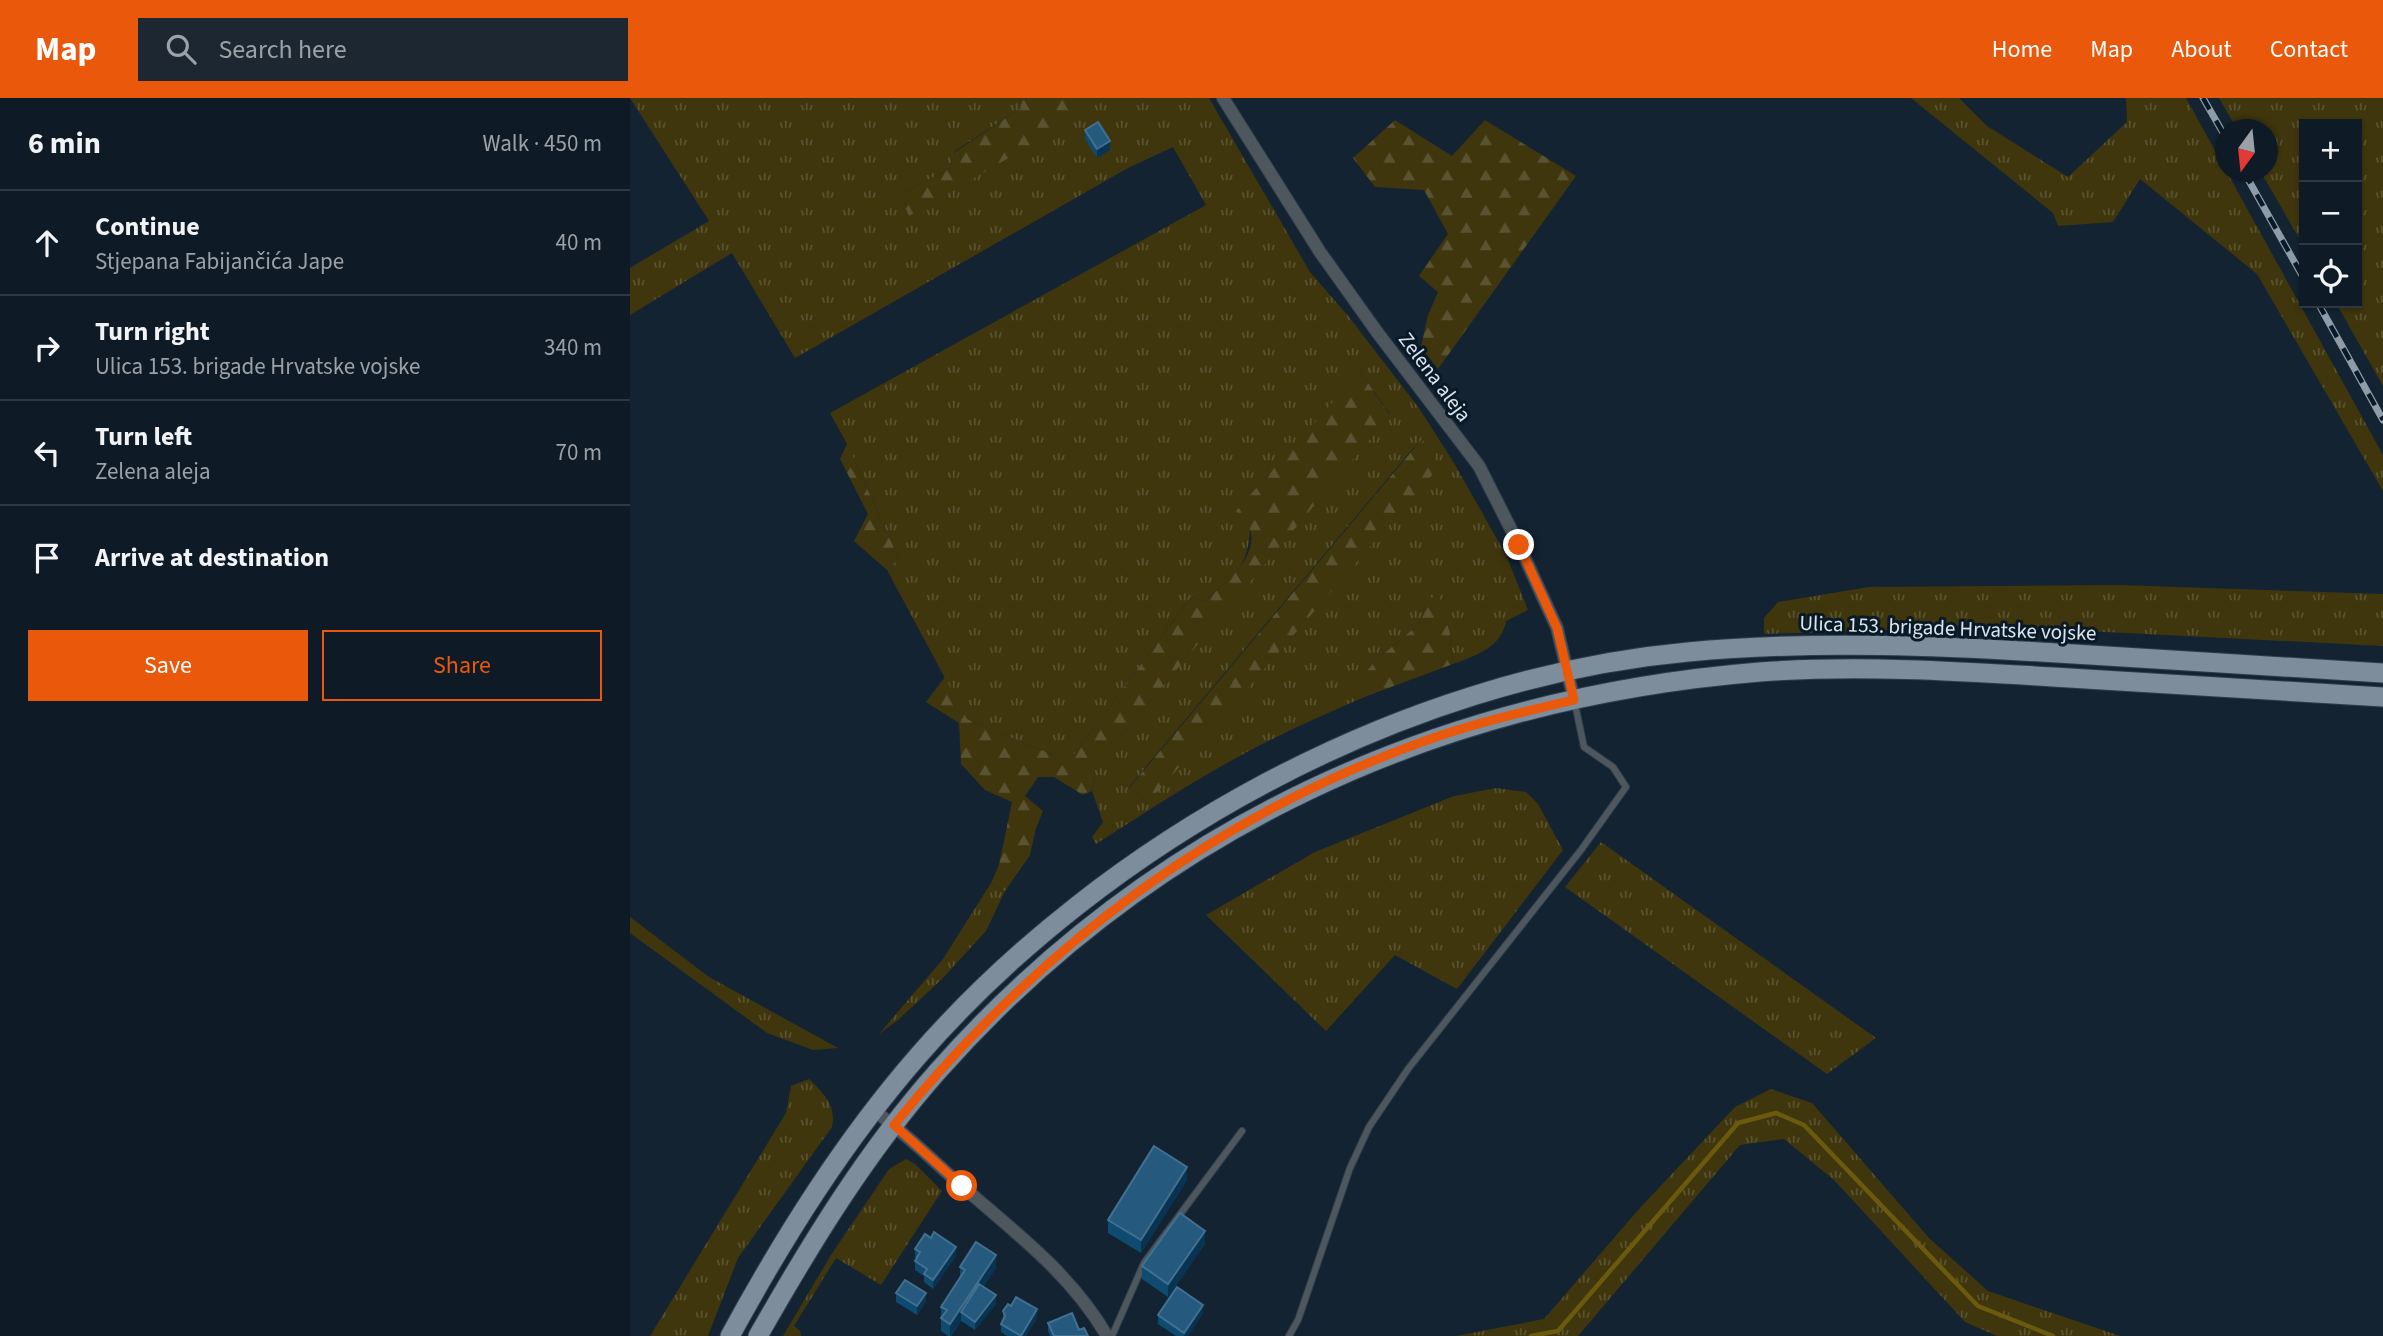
<!DOCTYPE html>
<html lang="en">
<head>
<meta charset="utf-8">
<style>
	body { margin:0; font-family:"Source Sans 3",sans-serif; background:#1c2732; color:#f1f3f6 }
	.controls { position:absolute; right:21px; top:21px; display:grid; overflow:hidden; border-radius:0px; box-shadow:0 2px 5px #0004 }
	.controls button { width:63px; height:63px; display:grid; place-items:center; padding:0; border:0; border-bottom:2px solid #2e3842; background:#0e1a25; color:#f1f3f6; font:35px sans-serif }
	.compass { position:absolute; left:1585px; top:21px; width:63px; height:63px; border-radius:50%; background:#0e1a25; box-shadow:0 2px 5px #0004; rotate:195deg }
	.stop { position:absolute; width:21px; height:21px; margin:-16px; border:5px solid #ea580c; border-radius:50%; background:#fff }
	.stop.end { background:#ea580c; border-color:#fff; box-shadow:0 2px 7px #0008 }
	.list { margin:0; padding:0; list-style:none }
	h2 { display:flex; justify-content:space-between; align-items:center; height:91px; margin:0; padding:0 28px; font-size:30px }
	h2 small { font-size:23px; font-weight:400; color:#9ba1a7 }
	.list li { display:grid; grid-template-columns:46px 1fr auto; gap:21px; align-items:center; box-sizing:border-box; height:105px; padding:0 28px; border-top:2px solid #2e3842 }
	.list b { display:block; font-size:26px; white-space:nowrap }
	.list p { margin:0; font-size:23px; white-space:nowrap; color:#9ba1a7 }
	.list em { font-size:23px; font-style:normal; color:#9ba1a7 }
	.actions { display:flex; gap:14px; padding:21px 28px }
	.actions a { flex:1; padding:16px 0; border:2px solid #ea580c; border-radius:0px; text-align:center; font-size:24px; color:#ea580c }
	.actions .main { background:#ea580c; color:#fff }
	.icon { flex:none; width:38px; height:38px; fill:none; stroke:currentColor; stroke-width:2; stroke-linecap:round; stroke-linejoin:round }
	.map { position:relative; flex:none; width:1753px; height:1238px; overflow:hidden }
	header { display:flex; align-items:center; gap:42px; box-sizing:border-box; height:98px; padding:0 35px; background:#ea580c; color:#fff }
	header strong { font-size:33px }
	nav { display:flex; gap:38px; margin-inline-start:auto; font-size:24px }
	.search { width:490px; height:63px; background:#1c2732; display:flex; align-items:center; gap:18px; box-sizing:border-box; padding:0 24px; border-radius:0px; color:#9ba1a7; font-size:26px }
	main { display:flex }
	aside { flex:1; background:#0e1a25 }
	.map>svg:first-child { display:block }
	.grass { fill:url(#grass-tufts); fill-rule:evenodd }
	.forest { fill:url(#forest-firs) }
	.lines { fill:none; stroke-linecap:round; stroke-linejoin:round }
	.stream { stroke:#6b5a0d; stroke-width:4.5 }
	.lane-casing { stroke:#2f3e4c; stroke-width:8 }
	.street-casing { stroke:#2f3e4c; stroke-width:14 }
	.primary-casing { stroke:#2f3e4c; stroke-width:21 }
	.lane { stroke:#4f575e; stroke-width:6 }
	.street { stroke:#4f575e; stroke-width:12 }
	.primary { stroke:#7d8d9c; stroke-width:19 }
	.rail-casing { stroke:#8f9ba7; stroke-width:7 }
	.rail { stroke:#091926; stroke-width:4.5; stroke-dasharray:13; stroke-linecap:butt }
	.wall { fill:#0f4a71 }
	.shaded-wall { fill:#083351 }
	.building { fill:#255a7e; stroke:#427090; stroke-width:2 }
	.route { stroke:#ea580c; stroke-width:9 }
	.labels { text-anchor:middle; stroke-width:6; stroke-linejoin:round; paint-order:stroke }
	.street-label { font-size:21px; fill:#dbe5ef; stroke:#091926 }
</style>
</head>
<body>
<header>
<strong>Map</strong>
<div class="search"><svg class="icon" aria-label="search" viewBox="0 0 24 24"><circle cx="10" cy="10" r="6"/><path d="M15 15l6 6"/></svg>Search here</div>
<nav><a>Home</a><a>Map</a><a>About</a><a>Contact</a></nav>
</header>
<main>
<aside>
<h2>6 min<small>Walk · 450 m</small></h2>
<ul class="list">
<li><svg class="icon" aria-label="ahead" viewBox="0 0 24 24"><path d="M12 20V5M6 11l6-6 6 6"/></svg><div><b>Continue</b><p>Stjepana Fabijančića Jape</p></div><em>40 m</em></li>
<li><svg class="icon" aria-label="right" viewBox="0 0 24 24"><path d="M7 20v-9h11M14 6l5 5-5 5"/></svg><div><b>Turn right</b><p>Ulica 153. brigade Hrvatske vojske</p></div><em>340 m</em></li>
<li><svg class="icon" aria-label="left" viewBox="0 0 24 24"><path d="M17 20v-9H6M10 6l-5 5 5 5"/></svg><div><b>Turn left</b><p>Zelena aleja</p></div><em>70 m</em></li>
<li><svg class="icon" aria-label="arrive" viewBox="0 0 24 24"><path d="M6 21V4h12l-3 4 3 4H6"/></svg><div><b>Arrive at destination</b></div></li>
</ul>
<div class="actions"><a class="main">Save</a><a>Share</a></div>
</aside>
<div class="map">
<svg width="1753" height="1238" viewBox="0 0 1753 1238">
	<defs>
		<pattern id="grass-tufts" width="24" height="20" patternUnits="userSpaceOnUse" patternTransform="scale(1.75)"><rect width="24" height="20" fill="#3f360d"/><path d="M3 7l-1-3M5 7V3M7 7l1-3M15 17l-1-3M17 17v-4M19 17l1-3" fill="none" stroke="#5a5331"/></pattern>
		<pattern id="forest-firs" width="22" height="20" patternUnits="userSpaceOnUse" patternTransform="scale(1.75)"><rect width="22" height="20" fill="#3f360d"/><path d="M5 1l3.5 6h-7zM16 11l3.5 6h-7z" fill="#5a5331"/></pattern>
	</defs>
	<rect width="100%" height="100%" fill="#132331"/>
	<path class="grass" d="M0,0H388L391,10L325,53L320,70L270,97L458,12L452,0H579L680,174L719,219L789,310L824,365L876,457L898,512L876,523C872,549 845,558 823,566L820,536L796,507L788,527L745,563L731,582L737,598C697,615 657,633 619,653C566,681 516,714 466,746L462,739L473,724L462,693L465,669L760,316L730,273L620,431C618,472 602,478 575,503L561,499L443,658H426L337,621L257,472L269,461L217,346L200,315L576,107L543,49L498,70L165,260L102,155L0,217V170L79,123ZM791,341L518,705L499,690V689Z
		M1281,0H1329L1357,28L1438,79L1497,24L1496,0H1556L1753,357V393L1627,176L1510,81L1483,124L1428,128L1423,115Z
		M1589,0H1753V288L1706,205H1727V26H1674V149L1631,74H1638V32L1607,31Z
		M1489,487L1753,496V548L1338,527L1239,533L1134,536V520L1148,504L1239,489Z
		M866,690L896,694L908,706L933,752L827,891L765,857L696,933L576,817L685,754L824,698Z
		M971,744L1246,940L1197,976L935,789Z
		M361,785L375,793L356,833L312,881L268,922L249,936L313,861Z
		M0,819L79,879L208,950L183,952L137,935L0,835Z
		M179,981C193,994 207,1009 202,1029L108,1160L78,1238H20L156,1015L161,988Z
		M1141,991L1182,1005L1299,1140L1358,1193L1490,1238H1367L1335,1224L1205,1083L1154,1041L1110,1047L948,1238H826L914,1221L1009,1111L1105,1009Z
		M276,1061L285,1066L312,1093L251,1187L206,1160L164,1228L170,1233L171,1238H153L201,1157L259,1071Z"/>
	<path class="forest" d="M388,0H452L459,13L279,118L270,97L320,70L325,54L391,10Z
		M765,22L822,58L855,22L946,78L808,271L791,249L798,217L808,194L789,178L818,136L794,92L745,89L723,60Z
		M730,273L760,317L465,669L462,693L453,697L424,679H408L395,698L413,713L406,730L400,757L375,793L361,785L369,767L382,704L355,692L331,666L329,625L296,604L315,579L337,621L426,658H443L561,499L575,503C593,487 629,460 620,431C618,425 610,418 606,413Z
		M792,341L810,368L518,705L499,690Z
		M217,346L269,461L257,472L224,443L238,416L210,361Z
		M808,493L820,536L823,566L737,598L730,582L745,563L788,527L796,507Z"/>
	<g class="lines">
		<path class="stream" d="M901,1238L928,1233L1108,1025L1146,1015L1174,1027L1348,1208L1423,1238"/>
		<defs>
			<path id="lane" d="M482,1238L514,1165L612,1033
				M659,1238L668,1222L720,1070L739,1029L778,971L951,752L996,689L983,669L954,649L945,606"/>
			<path id="street" d="M593,0L690,154L747,234L849,368L889,447L927,530L944,602
				M243,1012C276,1035 303,1063 333,1089C386,1135 441,1176 477,1238"/>
			<path id="primary" d="M100,1238C154,1139 214,1043 288,958C476,742 772,580 1058,554C1187,542 1316,548 1444,556C1547,562 1650,569 1753,575
				M128,1238C181,1145 237,1053 308,973C523,730 808,600 1130,574C1227,567 1325,573 1423,579C1533,586 1643,592 1753,599"/>
		</defs>
		<use href="#lane" class="lane-casing"/>
		<use href="#street" class="street-casing"/>
		<use href="#primary" class="primary-casing"/>
		<use href="#lane" class="lane"/>
		<use href="#street" class="street"/>
		<use href="#primary" class="primary"/>
		<defs>
			<path id="rail" d="M1573,0L1596,40
				M1614,74L1674,181
				M1688,205L1753,322"/>
		</defs>
		<use href="#rail" class="rail-casing"/>
		<use href="#rail" class="rail"/>
	</g>
	<path class="wall" d="M455,32L480,52L467,60L455,41Z
		M557,1082L511,1155L478,1135V1122Z
		M575,1146L538,1199L512,1181V1168Z
		M285,1151L326,1158L303,1191L294,1184V1178L285,1172V1163L286,1160L285,1159Z
		M330,1169L366,1170L353,1189L366,1206L345,1232L331,1223L321,1238H318L311,1233V1209L330,1181Z
		M266,1195L296,1204L287,1217L266,1204Z
		M373,1213L407,1220L396,1238H377L371,1234V1226L373,1221Z
		M573,1215L558,1238H546L528,1226V1217Z
		M418,1225L449,1232L458,1238H420L418,1233Z"/>
	<path class="shaded-wall" d="M480,43V52L467,60V51Z
		M557,1069V1082L511,1155V1142Z
		M575,1133V1146L538,1199V1186Z
		M326,1149V1158L303,1191V1182Z
		M366,1157V1170L335,1217L331,1214V1223L320,1238V1226Z
		M296,1195V1204L287,1217V1208Z
		M366,1197V1206L345,1232V1224Z
		M573,1207V1215L558,1238H554V1235Z
		M407,1211V1220L396,1238H391Z"/>
	<path class="building" d="M468,24L480,43L467,51L455,32Z
		M524,1048L557,1069L511,1142L478,1122Z
		M550,1115L575,1133L538,1186L512,1168Z
		M304,1134L326,1149L303,1182L294,1176L297,1171L285,1163L290,1154L285,1151L295,1136L301,1140Z
		M346,1144L366,1157L320,1226L311,1220L317,1212L311,1209L335,1172L330,1169Z
		M275,1182L296,1195L287,1208L266,1195Z
		M349,1186L366,1197L345,1224L331,1214Z
		M547,1189L573,1207L554,1235L528,1217Z
		M386,1199L407,1211L391,1238L371,1226L375,1218L373,1213L378,1206L381,1208Z
		M442,1215L449,1232L454,1230L458,1238H424L418,1225Z"/>
	<g class="lines">
		<path class="route" d="M332,1088L264,1027C406,852 578,721 792,644C841,626 893,614 944,602L927,530L889,447"/>
	</g>
	<g class="labels">
		<g class="street-label">
			<text transform="translate(805 279) rotate(53)" y="7">Zelena aleja</text>
			<text transform="translate(1318 530) rotate(2)" y="7">Ulica 153. brigade Hrvatske vojske</text>
		</g>
	</g>
</svg>
<div class="controls">
<button>+</button>
<button>−</button>
<button><svg class="icon" aria-label="locate" viewBox="0 0 24 24"><circle cx="12" cy="12" r="6"/><path d="M12 2v4M12 18v4M2 12h4M18 12h4"/></svg></button>
</div>
<svg class="compass" viewBox="-18 -18 36 36"><path d="M0-13l5 13h-10z" fill="#e53935"/><path d="M0 13l5-13h-10z" fill="#9ba1a7"/></svg>
<div class="stop" style="left:332px;top:1088px"></div>
<div class="stop end" style="left:889px;top:447px"></div>
</div>
</main>
</body>
</html>
